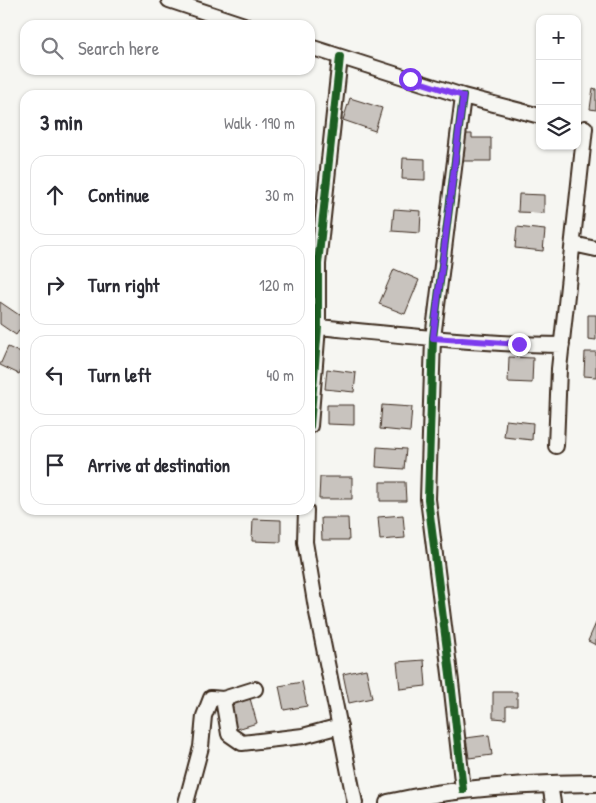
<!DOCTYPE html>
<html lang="en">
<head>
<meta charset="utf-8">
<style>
	body { margin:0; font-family:"Patrick Hand",sans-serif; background:#f2f2f3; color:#2b2b33 }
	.controls { position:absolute; right:15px; top:15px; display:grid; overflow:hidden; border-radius:10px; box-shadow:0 1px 4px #0004 }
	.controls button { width:45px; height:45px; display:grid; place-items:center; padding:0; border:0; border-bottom:1px solid #e1e1e2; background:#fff; color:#2b2b33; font:25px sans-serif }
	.stop { position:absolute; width:15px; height:15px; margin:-11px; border:4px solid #7c3aed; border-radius:50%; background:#fff }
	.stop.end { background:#7c3aed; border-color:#fff; box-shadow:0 1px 5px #0008 }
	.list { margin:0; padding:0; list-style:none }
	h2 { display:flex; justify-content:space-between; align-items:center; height:65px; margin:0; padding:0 20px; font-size:21px }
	h2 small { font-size:16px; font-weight:400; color:#7c7c81 }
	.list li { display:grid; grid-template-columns:32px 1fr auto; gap:15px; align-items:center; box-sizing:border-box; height:80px; margin:0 10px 10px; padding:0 10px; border:1px solid #e1e1e2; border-radius:15px }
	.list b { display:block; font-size:19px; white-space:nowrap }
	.list em { font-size:16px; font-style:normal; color:#7c7c81 }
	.icon { flex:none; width:28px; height:28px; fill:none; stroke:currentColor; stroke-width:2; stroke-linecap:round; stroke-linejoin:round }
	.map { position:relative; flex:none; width:596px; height:803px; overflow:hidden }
	.search { position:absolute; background:#fff; box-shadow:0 1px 4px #0004; left:20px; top:20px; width:295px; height:55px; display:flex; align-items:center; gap:12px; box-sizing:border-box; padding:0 18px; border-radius:15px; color:#7c7c81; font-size:19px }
	.panel { position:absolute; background:#fff; box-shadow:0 1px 4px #0004; left:20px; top:90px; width:295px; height:425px; border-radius:15px }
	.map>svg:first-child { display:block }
	.building { fill:#c8c3be; stroke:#3b2a1e }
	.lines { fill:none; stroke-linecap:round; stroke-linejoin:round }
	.minor-casing { stroke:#3b2a1e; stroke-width:18 }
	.tertiary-casing { stroke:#3b2a1e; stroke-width:20 }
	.minor { stroke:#f6f6f2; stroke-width:14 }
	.tertiary { stroke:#f6f6f2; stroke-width:16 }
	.cycleway-casing { stroke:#f6f6f2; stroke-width:11 }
	.cycleway { stroke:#1b5e20; stroke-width:8 }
	.route { stroke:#7c3aed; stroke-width:6 }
</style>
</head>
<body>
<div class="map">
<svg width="596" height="803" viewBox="0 0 596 803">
	<rect width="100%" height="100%" fill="#f6f6f2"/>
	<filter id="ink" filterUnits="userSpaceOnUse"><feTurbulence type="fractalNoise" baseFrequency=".02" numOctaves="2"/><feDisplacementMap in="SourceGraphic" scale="10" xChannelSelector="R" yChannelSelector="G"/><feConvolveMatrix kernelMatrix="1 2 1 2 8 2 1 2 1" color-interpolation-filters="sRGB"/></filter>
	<g filter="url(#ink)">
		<path class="building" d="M593,88L596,89V110L590,109Z
			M350,98L382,108L375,131L343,120Z
			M459,134H472V138H491V161H459Z
			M403,158L425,159V180L402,179Z
			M519,194L544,195V213L518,212Z
			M394,209L421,211L420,233L392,231Z
			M517,227L545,230L543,251L515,248Z
			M394,269L419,280L405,314L379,304Z
			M0,302L25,319V322L16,335L0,324Z
			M588,315H596V340L588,339Z
			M8,347L25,355V363L19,374L0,365Z
			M585,352H596V377L584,376Z
			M509,357L533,358L532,383L508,382Z
			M327,369L356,373L354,392L325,389Z
			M327,405H354V425L327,424Z
			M382,405L412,407L410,432L380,429Z
			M506,420L533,423L532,440L504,437Z
			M377,447L406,449L404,469L376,467Z
			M320,477H352V499H319Z
			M380,482H405L406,501H380Z
			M403,515L405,538L380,540L378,517Z
			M321,518H348L349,540H322Z
			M253,519L281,520V542L252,541Z
			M596,623V645L588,641Z
			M424,660L426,686L400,689L397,662Z
			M366,669L372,698L349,703L343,674Z
			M302,682L307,706L284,710L279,686Z
			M493,692H517V706H506V719L493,718Z
			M249,695L257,723L234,730L226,701Z
			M489,735L492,755L469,758L466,738Z"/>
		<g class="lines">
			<defs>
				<path id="minor" d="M169,0L244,25
					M310,47L463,96L540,116
					M573,244L596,249
					M318,327C399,335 480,344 562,345
					M310,426L318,327V264L340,57
					M556,446L559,369L585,128
					M306,510L305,542L316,608L355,803
					M223,699L229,734L242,743L303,736L340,726
					M550,784L553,803
					M463,790L451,682L428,499L433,338L463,96
					M186,803L201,747L204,716L211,698L223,699L255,689"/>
				<path id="tertiary" d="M388,803C456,787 527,784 596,783"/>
			</defs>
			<use href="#minor" class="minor-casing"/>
			<use href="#tertiary" class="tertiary-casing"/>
			<use href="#minor" class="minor"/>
			<use href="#tertiary" class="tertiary"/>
			<defs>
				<path id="cycleway" d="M310,426L318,327V264L340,57
					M463,790L451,682L428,499L433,338L463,96"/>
			</defs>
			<use href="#cycleway" class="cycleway-casing"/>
			<use href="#cycleway" class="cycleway"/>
		</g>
	</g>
	<g class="lines" filter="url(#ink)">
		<path class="route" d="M410,79L463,96L433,338L519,344"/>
	</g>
</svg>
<div class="controls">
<button>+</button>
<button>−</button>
<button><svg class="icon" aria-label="layers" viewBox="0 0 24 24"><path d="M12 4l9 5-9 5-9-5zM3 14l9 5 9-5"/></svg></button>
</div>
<div class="stop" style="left:410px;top:79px"></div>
<div class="stop end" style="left:519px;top:344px"></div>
<div class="search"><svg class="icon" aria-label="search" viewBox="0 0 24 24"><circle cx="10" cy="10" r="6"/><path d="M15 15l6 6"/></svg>Search here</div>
<section class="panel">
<h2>3 min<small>Walk · 190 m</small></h2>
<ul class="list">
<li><svg class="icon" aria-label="ahead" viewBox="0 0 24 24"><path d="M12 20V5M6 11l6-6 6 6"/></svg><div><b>Continue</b></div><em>30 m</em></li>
<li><svg class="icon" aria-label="right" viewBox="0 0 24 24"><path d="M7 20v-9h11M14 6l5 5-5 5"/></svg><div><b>Turn right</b></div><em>120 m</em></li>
<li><svg class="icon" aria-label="left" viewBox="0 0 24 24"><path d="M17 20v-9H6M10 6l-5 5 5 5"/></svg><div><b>Turn left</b></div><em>40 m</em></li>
<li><svg class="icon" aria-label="arrive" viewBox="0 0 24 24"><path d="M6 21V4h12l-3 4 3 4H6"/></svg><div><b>Arrive at destination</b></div></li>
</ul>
</section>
</div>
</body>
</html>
